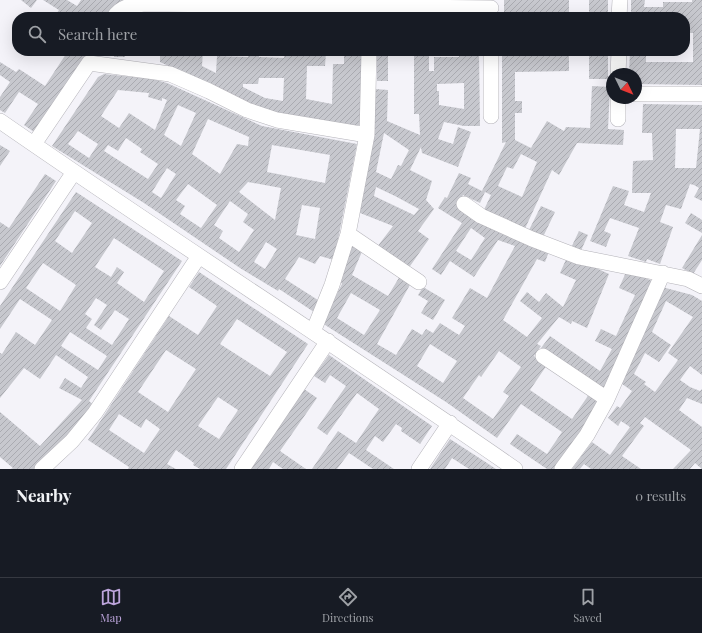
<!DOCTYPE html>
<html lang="en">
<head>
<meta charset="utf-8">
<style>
	body { margin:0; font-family:"Playfair Display",serif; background:#242831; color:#f1f3f6 }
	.compass { position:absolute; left:606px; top:68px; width:36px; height:36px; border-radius:50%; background:#171b24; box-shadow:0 4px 16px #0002; rotate:133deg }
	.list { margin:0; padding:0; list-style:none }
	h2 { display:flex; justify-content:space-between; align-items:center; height:52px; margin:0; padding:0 16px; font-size:17px }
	h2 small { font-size:13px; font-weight:400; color:#9ea1a6 }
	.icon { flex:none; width:22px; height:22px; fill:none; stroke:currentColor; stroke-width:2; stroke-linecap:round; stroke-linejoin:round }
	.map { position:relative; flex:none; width:702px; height:469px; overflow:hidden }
	.search { position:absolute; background:#171b24; box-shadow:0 4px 16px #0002; left:12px; right:12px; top:12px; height:44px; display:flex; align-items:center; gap:10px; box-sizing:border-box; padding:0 14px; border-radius:16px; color:#9ea1a6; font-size:15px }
	.sheet { height:108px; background:#171b24 }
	nav { display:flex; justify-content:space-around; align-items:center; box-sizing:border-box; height:56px; border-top:1px solid #363941; background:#171b24; font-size:11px; color:#9ea1a6 }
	nav a { display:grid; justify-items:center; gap:2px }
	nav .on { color:#bda5dc }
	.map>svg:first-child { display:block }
	.building { fill:url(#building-hatch); fill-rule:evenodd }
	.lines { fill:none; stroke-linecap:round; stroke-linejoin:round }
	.street-casing { stroke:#b4b3b9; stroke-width:16 }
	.street { stroke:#fff; stroke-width:15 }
</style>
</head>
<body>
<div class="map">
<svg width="702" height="469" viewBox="0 0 702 469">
	<defs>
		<pattern id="building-hatch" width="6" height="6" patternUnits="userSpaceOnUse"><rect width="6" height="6" fill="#c7c8ce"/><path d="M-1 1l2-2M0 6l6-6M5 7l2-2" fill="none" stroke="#aaabb1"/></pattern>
	</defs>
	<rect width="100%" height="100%" fill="#f4f3f9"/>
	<path class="building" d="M21,0H37L31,8Z
		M43,0H67L77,6L81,0H147L113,17H101L103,14L86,12L84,17H54L59,10Z
		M504,0H569V17H504Z
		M589,0H608V17H589Z
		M631,0H645L644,7H663V2H692V0H702V85L636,84V74H629L630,51H646V62H693V33H685V17H631Z
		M126,13H140V17H116Z
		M149,13L263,16V17H149Z
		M68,51H91L37,134L24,125L38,104L19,92L5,113L0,110V97L10,82L0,75V62L16,72L19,69L45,86Z
		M114,51H125V57H114Z
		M168,51H203L202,66L216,73L217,56L248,57V51H259V57L284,58L285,51L326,52L325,66H307L306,99L332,104L333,64H344V51H363L362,125H343L263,110L160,62V52H168ZM259,78H284L283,101L265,98L243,87V84H258Z
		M377,51H388V81H377Z
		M414,51H429V71H434V57H459V51H479L480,126H464L444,122L438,139L453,144L458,127L471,132L458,167L422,153L421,147L410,170L432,181L426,200L434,209L418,231L429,239L408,269L377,247L393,226L355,211L375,89L388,90L387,121L420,135L419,114H414ZM464,83V109L439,105V91H437V84ZM384,133L409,150L401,166L398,165L391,179L376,172ZM376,187L395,196L419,209L414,215L374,196Z
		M502,51H521V52L569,51V71L515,72V101H522V113H515V140L531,148L547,121L564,131L566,127L590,128L592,86L610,87L608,129L624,130L623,145L577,143L559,175L552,170L523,233L482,214L491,195L485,192L480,203L463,195L458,205L550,249L545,262L537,259L503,320L527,337L542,318L520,301L527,292L539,302L546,293L563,307L576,280L560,273L568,255L609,274L587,328L572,321L571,324L559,317L537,344L541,346L534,356L547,365L530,390L572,419L590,393L602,401L556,469H547L510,444L517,434L547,454L562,432L521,404L497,438L446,402L322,323L342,284L339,278L354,243L364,247L352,275L388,296L400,276L411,283L377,344L396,355L412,329L422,335L426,329L433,333L440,323L459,335L465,326L452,318L470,288L487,298L515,246L498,240L474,277L450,261L441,275L432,269L462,223L438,208L445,197L447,198L459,173L471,178L468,184L482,191L506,142L502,143ZM521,154L537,162L522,197L498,186L507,167L513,169ZM471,228L485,238L471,260L456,251ZM351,293L380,310L364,335L337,318ZM430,344L457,361L443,383L417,366ZM499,351L521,367L503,392L509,396L493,419L463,398L479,375L481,377Z
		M589,51H608V79H589Z
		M104,74L153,79L167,83L262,126L357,144L334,260L320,256L315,264L299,257L285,279L321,302L314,312L279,289L278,291L240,268L144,203L52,146L98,77ZM118,90L149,93L148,97L162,101V98L167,100L155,130L129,113L119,128L101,116ZM178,105L196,113L181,146L164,135ZM208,119L249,137L248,146L237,144L220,174L192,154ZM78,131L98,144L89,158L68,144ZM126,138L142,149L140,152L158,164L148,179L104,151L108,145L118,151ZM272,145L330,155L325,183L267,172ZM167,168L176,174L161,198L152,192ZM248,182L281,188L275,220L239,192ZM188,184L217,205L201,228L180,214L185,206L176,200ZM230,201L248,214L243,222L254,230L239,252L219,238L223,231L214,225ZM302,205L320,208L315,239L296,235ZM266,242L277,249L265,269L254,262Z
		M643,104L702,105V201L694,197L699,188L694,185L690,184L681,209L666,205L660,222L673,227L660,264L647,259L646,262L628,256L639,228L610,218L604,231L611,234L606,247L590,241L613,186L629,191L624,205L644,212L651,193H632L633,161L653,160L652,133H642ZM676,129H700L696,168H675Z
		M0,145L10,151L0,166Z
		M45,174L56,181L0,266V222L9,228Z
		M76,192L182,261L89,401L96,407L36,469H11L13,468L0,457V412L40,446L82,400L59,388L65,378L81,388L88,377L56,355L40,379L24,368L0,398V353L2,354L16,332L35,345L52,320L20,299L0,329V306ZM75,211L92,223L72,253L55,241ZM114,238L164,271L144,302L117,283L124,272L117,267L111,277L95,267ZM43,263L76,285L60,311L26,288ZM96,298L107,305L94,325L101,330L115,310L129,319L112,345L86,328L92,319L85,314ZM70,332L107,356L98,370L61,346Z
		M541,206L555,212L543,237L529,230Z
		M691,213L702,220V233L685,223Z
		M579,231L588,235L579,255L570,250Z
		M702,235V260L693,274L682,268Z
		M627,270L657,283L605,393L541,348L550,336L600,371L612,349L595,341L601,329L616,336L635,295L619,288Z
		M199,272L308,344L226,469H200L193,465L194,463L176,450L167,464L176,469H128L129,467L88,440L169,316L198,335L217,306L189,287ZM237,319L287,352L270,376L220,344ZM166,350L196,369L168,412L138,392ZM218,397L238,410L219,439L198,426ZM119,414L141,428L146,419L160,429L144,453L109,430Z
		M423,287L445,300L433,320L421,313L428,301L418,295Z
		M662,287L692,295L702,301V375L690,366L680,380L690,387L700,391L702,389V404L687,398L679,410L702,427V469L695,463L690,469H673L691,450L645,417L640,423L644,426L622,456L641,469H591L584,464L580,469H572L592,442L610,455L630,427L621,421L618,426L608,418L617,406L620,408L632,391L618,381ZM666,301L693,317L668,353L678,360L655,392L644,384L646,382L634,374L645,353L659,362L671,345L652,332Z
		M329,355L432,426L420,444L401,431L402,428L396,424L383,442L375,436L366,450L394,469H373L349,453L337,469H312L338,431L356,443L379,409L357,393L327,435L317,428L346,386L330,375L325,383L314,376Z
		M304,389L317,398L280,451L306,469H283L273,462L269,469H250Z
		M450,439L487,463L496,469H469L452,458L445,469H430Z"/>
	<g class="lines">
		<defs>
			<path id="street" d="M114,17C122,5 134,5 146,4L491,8
				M619,17L620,0
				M618,74L619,51
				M636,94H702
				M618,98V119
				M491,116V51
				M0,121C170,239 345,351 515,469
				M34,144L89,63L170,74L209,91L247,110L277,120L367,135
				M464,204L481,216L532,239L579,257L688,279L702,286
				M348,234L419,282
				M0,282L74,172
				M313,332L332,285L348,234L367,135L369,51
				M543,356L607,399
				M42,469L72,441L95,413L199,256
				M242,469L328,341
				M419,469L450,423
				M562,469L587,435L607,399L663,273"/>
		</defs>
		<use href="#street" class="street-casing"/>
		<use href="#street" class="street"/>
	</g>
</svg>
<svg class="compass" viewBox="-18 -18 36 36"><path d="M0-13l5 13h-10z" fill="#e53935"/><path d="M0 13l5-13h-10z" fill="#9ea1a6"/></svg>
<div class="search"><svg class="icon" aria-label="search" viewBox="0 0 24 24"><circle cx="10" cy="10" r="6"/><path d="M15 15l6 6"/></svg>Search here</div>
</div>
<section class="sheet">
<h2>Nearby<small>0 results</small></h2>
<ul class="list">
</ul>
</section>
<nav>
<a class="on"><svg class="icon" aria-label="map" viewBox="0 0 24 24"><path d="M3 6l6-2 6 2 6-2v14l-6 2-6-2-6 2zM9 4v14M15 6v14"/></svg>Map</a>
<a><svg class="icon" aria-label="directions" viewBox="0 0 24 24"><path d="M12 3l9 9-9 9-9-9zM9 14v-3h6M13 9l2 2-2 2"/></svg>Directions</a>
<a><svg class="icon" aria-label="saved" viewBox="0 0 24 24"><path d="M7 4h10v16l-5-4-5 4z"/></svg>Saved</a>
</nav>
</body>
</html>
